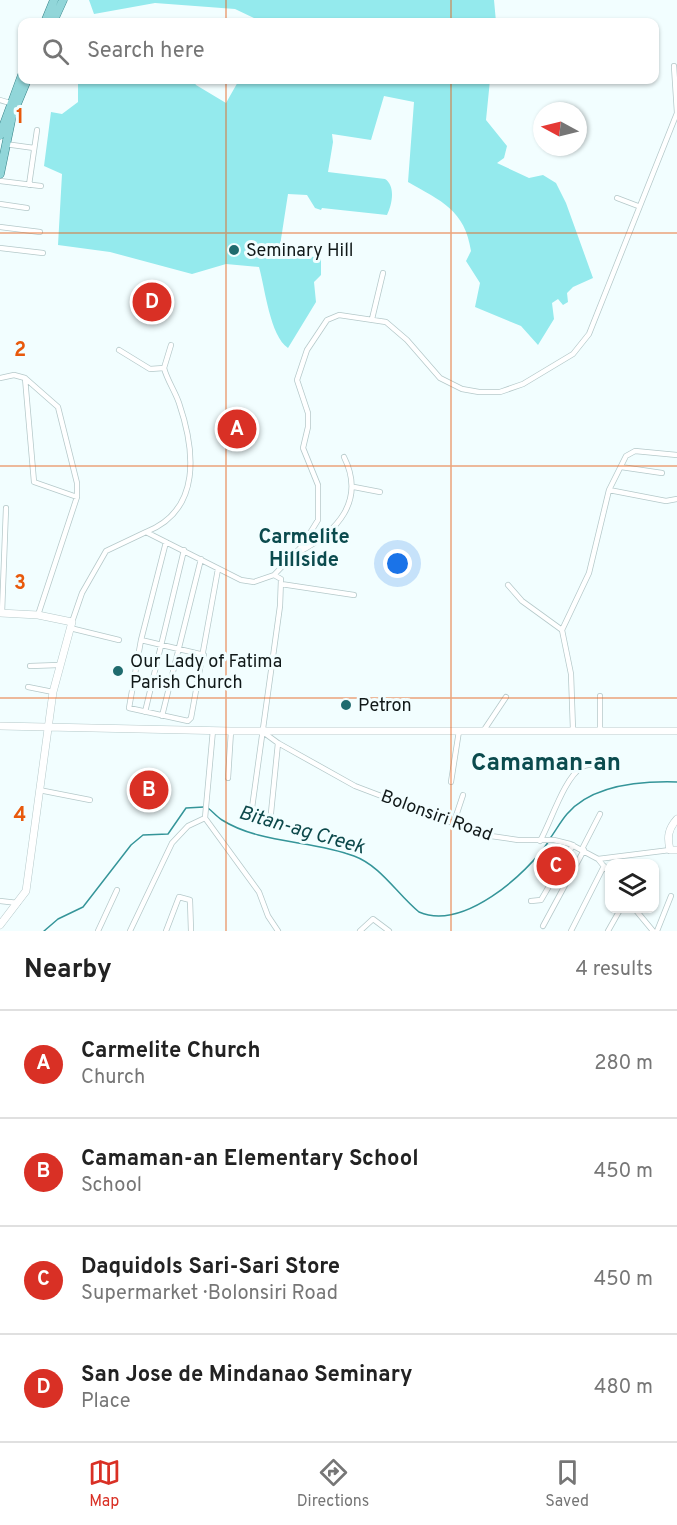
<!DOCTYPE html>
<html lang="en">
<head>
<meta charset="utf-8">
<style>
	body { margin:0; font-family:Overpass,sans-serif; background:#f6f6f6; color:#222 }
	.controls { position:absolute; right:18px; bottom:18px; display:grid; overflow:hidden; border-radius:12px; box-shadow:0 2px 4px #0004 }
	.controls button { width:54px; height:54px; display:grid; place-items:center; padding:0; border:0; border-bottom:2px solid #e0e0e0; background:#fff; color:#222; font:30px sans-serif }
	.compass { position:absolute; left:533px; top:102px; width:54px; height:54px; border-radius:50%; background:#fff; box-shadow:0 2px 4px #0004; rotate:277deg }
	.you { position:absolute; left:398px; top:564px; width:21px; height:21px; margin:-15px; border:4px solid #fff; border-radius:50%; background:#1a73e8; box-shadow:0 0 0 9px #1a73e833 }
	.badge { display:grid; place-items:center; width:39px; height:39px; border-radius:50%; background:#d93025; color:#fff; font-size:20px; font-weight:700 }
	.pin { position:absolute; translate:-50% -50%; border:3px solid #fff; box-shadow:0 2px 6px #0006 }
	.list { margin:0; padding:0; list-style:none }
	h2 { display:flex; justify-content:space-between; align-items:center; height:78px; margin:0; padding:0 24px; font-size:26px }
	h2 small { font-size:20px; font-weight:400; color:#767676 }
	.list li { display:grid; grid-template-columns:39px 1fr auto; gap:18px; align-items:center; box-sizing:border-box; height:108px; padding:0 24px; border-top:2px solid #e0e0e0 }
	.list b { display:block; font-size:22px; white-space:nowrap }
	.list p { margin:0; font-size:20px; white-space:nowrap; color:#767676 }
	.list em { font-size:20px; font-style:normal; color:#767676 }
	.icon { flex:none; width:33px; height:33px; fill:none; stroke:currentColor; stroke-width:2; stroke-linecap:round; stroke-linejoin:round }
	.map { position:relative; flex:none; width:677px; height:931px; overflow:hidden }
	.search { position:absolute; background:#fff; box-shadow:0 2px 4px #0004; left:18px; right:18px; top:18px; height:66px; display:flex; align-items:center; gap:15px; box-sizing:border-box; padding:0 21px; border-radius:12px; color:#767676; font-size:22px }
	.sheet { height:510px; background:#fff }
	nav { display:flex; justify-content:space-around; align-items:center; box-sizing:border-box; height:84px; border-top:2px solid #e0e0e0; background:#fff; font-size:16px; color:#767676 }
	nav a { display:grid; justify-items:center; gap:3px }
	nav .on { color:#d93025 }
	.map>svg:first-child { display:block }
	.green { fill:#94eaed }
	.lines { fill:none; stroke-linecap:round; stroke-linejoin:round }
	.stream { stroke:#359599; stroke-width:1.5 }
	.street-casing { stroke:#b5c9ca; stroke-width:6 }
	.secondary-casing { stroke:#b5c9ca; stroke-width:8 }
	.primary-casing { stroke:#358286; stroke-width:9 }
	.street { stroke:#fff; stroke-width:4.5 }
	.secondary { stroke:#fff; stroke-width:7 }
	.primary { stroke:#91d6d9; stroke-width:8 }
	.grid { fill:none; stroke:#e8590c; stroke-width:1.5; stroke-opacity:0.55 }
	.poi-dot { fill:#1f6b6e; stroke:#f2feff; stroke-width:2 }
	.labels { text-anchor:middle; stroke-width:6; stroke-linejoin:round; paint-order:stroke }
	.poi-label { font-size:18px; fill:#111919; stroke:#f2feff; text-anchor:start }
	.street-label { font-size:18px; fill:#111919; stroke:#f2feff }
	.neighbourhood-label { font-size:20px; font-weight:bold; fill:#0b4b4e; stroke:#f2feff }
	.water-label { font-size:20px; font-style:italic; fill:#0c484a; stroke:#f2feff }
	.district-label { font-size:24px; font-weight:bold; fill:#0b4b4e; stroke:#f2feff }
	.grid-label { font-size:20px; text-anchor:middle; font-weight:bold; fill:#e8590c; stroke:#f2feff; stroke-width:6; stroke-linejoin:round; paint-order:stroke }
</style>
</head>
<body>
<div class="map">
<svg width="677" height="931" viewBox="0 0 677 931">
	<rect width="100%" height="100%" fill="#f2feff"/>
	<path class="green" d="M89,0H494L496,22H262L235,9L155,3L94,14Z
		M78,80H193L196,85L226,103L239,80H490L486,120L507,146L504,158L497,163L529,178L543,175L556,183L566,203L593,278L573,287L567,293L568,302L563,305L558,299L552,303L554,319L538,345L521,326L475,307L480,283L466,261L471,251C465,210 441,201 408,182L414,102L384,96L371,140L332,134L333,142L328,172L385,179C396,186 392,205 387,215L322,208L321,210L315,208L307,195L288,194L279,252L321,258V275L314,282L316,302L288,348C270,336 265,288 259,267L226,264L192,274L110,252L58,245L62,174L44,166L51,112L62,114L78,102Z"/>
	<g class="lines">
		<path class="stream" d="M208,808C213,812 217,817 222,820C260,844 313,840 354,856C381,866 397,894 419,912C463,931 526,875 549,841
			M551,837C556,830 561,821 567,814C592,785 642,781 677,782
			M44,931L58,919L83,907L131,845L143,835L168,834L186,808L204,807"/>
		<defs>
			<path id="street" d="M674,66L677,113
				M0,100L10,103
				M5,144L34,148
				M0,181L41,186
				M29,185L37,130
				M617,198L638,206
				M0,204L27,208
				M0,227L40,232
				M0,248L43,253
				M372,319L383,273
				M119,350L150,369L164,368
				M0,378L14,375L25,378L58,407L77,483V497L38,615
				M25,378L34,482L77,497
				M621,467L662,473
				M354,487L380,492
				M609,490L666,501L677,499
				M146,532C202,510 195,450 179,403C175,391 167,380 164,368L171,345
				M166,542L141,640L129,708L188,721L191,718L218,569
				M299,552C337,532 366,501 344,457
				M274,575L302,546L318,520V485L303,448L308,427V413L297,380L307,350L327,320L339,315L386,322L407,340L440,378L462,389L479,392H500L523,384L573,354L589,334L677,113
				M281,584L354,595
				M508,585L522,601L562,630L571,674L573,730
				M2,613L6,508
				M72,622L82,593L106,551L146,532L241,580L254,582L274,575L281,579L280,606L252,808
				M70,628L119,640
				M562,630L589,573L609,490L626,456L635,451L677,455
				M141,640L204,655
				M30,666L59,665
				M28,687L53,692
				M600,696V730
				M145,712L184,550
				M162,716L201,559
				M484,730L506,697
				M263,732L278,743L355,786L484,835L518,840H554L570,844L598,859L610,874
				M228,778L231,731
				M451,782L459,731
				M39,790L90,800
				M205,818L259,892L268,916L278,931
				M205,818L213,730
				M454,822L463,795
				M270,823L278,743
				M540,841C551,822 564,778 582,767C589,763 599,764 606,764
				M582,849L600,814
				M598,859L670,850
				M0,901L18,903
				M531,901L541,900L573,845
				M634,908L653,931
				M543,926L584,850
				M98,931L117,890
				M130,931L172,843L188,826L205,818
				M166,931L179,897L190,900L191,931
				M360,931L373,919L389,931
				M571,931L604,866
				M608,931L621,908
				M657,931L671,896"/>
			<path id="secondary" d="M0,613L38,615L72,622L53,692L26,891L0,925
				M0,726L231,731H677
				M677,819C668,829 667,837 670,850H677"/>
			<path id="primary" d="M45,22L54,0
				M53,22L63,0
				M0,135L22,75
				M0,174L12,116L27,80"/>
		</defs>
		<use href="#street" class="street-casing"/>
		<use href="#secondary" class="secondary-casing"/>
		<use href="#primary" class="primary-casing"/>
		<use href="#street" class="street"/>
		<use href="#secondary" class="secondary"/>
		<use href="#primary" class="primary"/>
	</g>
	<path class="grid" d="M226,0V22M451,0V22M226,80V931M451,80V931M0,233H677M0,466H677M0,698H677"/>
	<g class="poi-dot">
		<circle cx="234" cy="250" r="6"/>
		<circle cx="118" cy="671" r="6"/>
		<circle cx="346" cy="705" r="6"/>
	</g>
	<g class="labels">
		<g class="poi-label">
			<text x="246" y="256">Seminary Hill</text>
			<text x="130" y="667">Our Lady of Fatima<tspan x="130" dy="21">Parish Church</tspan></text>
			<text x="358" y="711">Petron</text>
		</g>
		<g class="street-label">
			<text transform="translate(437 815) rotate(20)" y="6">Bolonsiri Road</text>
		</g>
		<g class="neighbourhood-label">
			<text x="304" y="543">Carmelite<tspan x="304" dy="23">Hillside</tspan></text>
		</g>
		<g class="water-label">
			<text transform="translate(302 829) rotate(16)" y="7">Bitan-ag Creek</text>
		</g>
		<g class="district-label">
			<text x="546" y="770">Camaman-an</text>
		</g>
	</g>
	<g class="grid-label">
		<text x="20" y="123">1</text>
		<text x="20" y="356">2</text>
		<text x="20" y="589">3</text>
		<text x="20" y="821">4</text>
	</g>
</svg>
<div class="controls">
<button><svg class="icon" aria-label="layers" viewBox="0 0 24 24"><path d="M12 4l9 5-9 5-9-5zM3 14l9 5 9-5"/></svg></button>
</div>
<svg class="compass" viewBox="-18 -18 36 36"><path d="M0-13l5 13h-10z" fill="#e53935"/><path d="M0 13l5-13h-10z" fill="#767676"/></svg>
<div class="you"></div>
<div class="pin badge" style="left:237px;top:429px">A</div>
<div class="pin badge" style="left:149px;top:790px">B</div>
<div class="pin badge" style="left:556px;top:866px">C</div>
<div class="pin badge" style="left:152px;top:302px">D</div>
<div class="search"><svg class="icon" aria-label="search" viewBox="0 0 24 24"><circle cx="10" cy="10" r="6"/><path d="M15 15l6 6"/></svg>Search here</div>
</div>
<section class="sheet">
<h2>Nearby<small>4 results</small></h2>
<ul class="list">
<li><span class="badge">A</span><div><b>Carmelite Church</b><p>Church</p></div><em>280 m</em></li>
<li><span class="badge">B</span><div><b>Camaman-an Elementary School</b><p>School</p></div><em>450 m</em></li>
<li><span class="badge">C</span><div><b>Daquidols Sari-Sari Store</b><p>Supermarket · Bolonsiri Road</p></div><em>450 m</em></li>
<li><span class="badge">D</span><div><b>San Jose de Mindanao Seminary</b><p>Place</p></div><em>480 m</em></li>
</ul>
</section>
<nav>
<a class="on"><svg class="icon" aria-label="map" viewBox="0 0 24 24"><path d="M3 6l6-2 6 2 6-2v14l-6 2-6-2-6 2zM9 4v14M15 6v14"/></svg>Map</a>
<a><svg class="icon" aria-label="directions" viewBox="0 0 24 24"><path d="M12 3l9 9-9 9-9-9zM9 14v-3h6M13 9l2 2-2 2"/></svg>Directions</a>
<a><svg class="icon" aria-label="saved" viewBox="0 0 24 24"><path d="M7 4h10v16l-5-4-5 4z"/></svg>Saved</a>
</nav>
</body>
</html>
